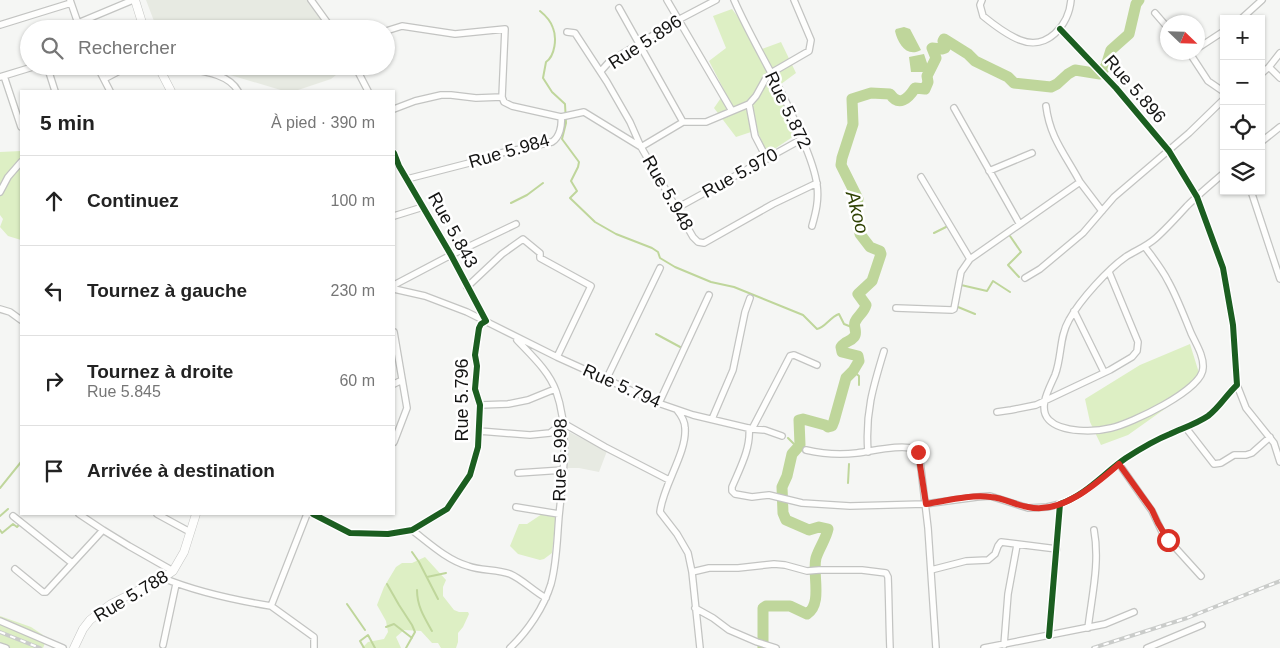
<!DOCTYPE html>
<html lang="fr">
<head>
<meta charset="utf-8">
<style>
	body { margin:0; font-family:Helvetica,sans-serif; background:#f2f2f2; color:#222 }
	.controls { position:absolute; right:15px; top:15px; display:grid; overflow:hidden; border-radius:0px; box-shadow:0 1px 4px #0004 }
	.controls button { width:45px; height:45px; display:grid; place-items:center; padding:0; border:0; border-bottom:1px solid #e0e0e0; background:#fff; color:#222; font:25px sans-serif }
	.compass { position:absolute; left:1160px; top:15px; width:45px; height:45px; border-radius:50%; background:#fff; box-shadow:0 1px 4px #0004; rotate:113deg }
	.stop { position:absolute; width:15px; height:15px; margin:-11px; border:4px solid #d93025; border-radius:50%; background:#fff }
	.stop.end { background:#d93025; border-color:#fff; box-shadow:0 1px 5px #0008 }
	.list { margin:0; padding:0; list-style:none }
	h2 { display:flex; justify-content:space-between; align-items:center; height:65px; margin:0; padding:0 20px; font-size:21px }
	h2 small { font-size:16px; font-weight:400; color:#767676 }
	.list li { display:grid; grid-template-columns:32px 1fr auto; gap:15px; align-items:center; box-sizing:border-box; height:90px; padding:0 20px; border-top:1px solid #e0e0e0 }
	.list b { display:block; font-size:19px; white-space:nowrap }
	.list p { margin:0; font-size:16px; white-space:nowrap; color:#767676 }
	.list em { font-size:16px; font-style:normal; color:#767676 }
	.icon { flex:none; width:28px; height:28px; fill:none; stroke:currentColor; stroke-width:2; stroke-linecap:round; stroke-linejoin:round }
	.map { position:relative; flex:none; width:1280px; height:648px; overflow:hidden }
	.search { position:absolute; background:#fff; box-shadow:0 1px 4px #0004; left:20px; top:20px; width:375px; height:55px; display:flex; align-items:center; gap:12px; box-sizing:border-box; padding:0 18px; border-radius:28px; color:#767676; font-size:19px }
	.panel { position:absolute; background:#fff; box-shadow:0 1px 4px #0004; left:20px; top:90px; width:375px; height:425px; border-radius:0px }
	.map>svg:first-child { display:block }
	.built { fill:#e7eae2 }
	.green { fill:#ddefc4 }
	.water { fill:#bfd69b }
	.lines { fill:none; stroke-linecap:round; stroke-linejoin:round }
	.stream { stroke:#bfd69b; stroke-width:2 }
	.river { stroke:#bfd69b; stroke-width:11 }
	.minor-casing { stroke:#c3c4c2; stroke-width:8 }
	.tertiary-casing { stroke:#c3c4c2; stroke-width:9 }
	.minor { stroke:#fefefd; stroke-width:5.5 }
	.tertiary { stroke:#fefefd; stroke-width:8 }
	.rail-casing { stroke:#caccca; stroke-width:4 }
	.rail { stroke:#fff; stroke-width:2; stroke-dasharray:5.5; stroke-linecap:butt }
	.cycleway-casing { stroke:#fff; stroke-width:9 }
	.cycleway { stroke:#1b5e20; stroke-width:6 }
	.route { stroke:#d93025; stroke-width:6 }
	.labels { text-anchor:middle; stroke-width:5; stroke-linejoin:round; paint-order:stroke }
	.street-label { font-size:18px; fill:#141413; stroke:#fff }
	.water-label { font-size:19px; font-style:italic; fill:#304304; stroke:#fff }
</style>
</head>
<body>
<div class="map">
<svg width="1280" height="648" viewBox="0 0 1280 648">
	<rect width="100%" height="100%" fill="#f5f6f4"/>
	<path class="built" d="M146,0H308L322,21L325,29H157Z
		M200,66H339L341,71L331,79L295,91H284Z
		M567,431L607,451L599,472L579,468H565Z"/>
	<path class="green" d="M732,9L762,49L781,42L796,73L777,87L797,134L767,154L757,130L736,137L714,108L725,92L709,61L726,48L713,16Z
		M21,151V240L8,236L0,227L3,219L0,215V152Z
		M1190,344L1199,373L1183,396L1128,435L1101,445L1090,422L1085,399L1140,365Z
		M542,514H553L556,516L552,553L544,559L540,560L518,554L510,546L519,524H527Z
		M425,557L446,580L443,587V596L454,610L459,612H468L469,614L463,627L458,633V642L456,648H441L438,643H432L421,631L404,630L396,637L401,648H362L368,642L384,639L388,632L386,621L377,605L384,587L396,567L402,563H412Z
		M0,616L31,627L43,635L42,641L45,643L43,648H10L0,645Z"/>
	<path class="water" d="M904,27L910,29L921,50C907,58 898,44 895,31L896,29Z
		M924,54L929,69L923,72H911L909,57Z"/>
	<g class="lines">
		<path class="stream" d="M540,11C545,15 551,22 553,28C557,38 555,56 546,62L543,78L552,92L565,104L566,123L562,139L579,162L578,167L571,181L577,191L570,198L595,222L616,234L652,248L658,252L660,258L675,267L711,282L734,287L803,315L817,329C825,328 830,317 839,314L844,324L854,328
			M511,203L527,195L543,183
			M934,233L948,226
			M1010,236L1021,252L1008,265L1019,277
			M961,285L987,291L993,281L1010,292
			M958,307L975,314
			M656,334L682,348
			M853,371L859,376V385
			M788,438L798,448
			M848,483L849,464
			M0,488L21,462
			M0,516L8,509
			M0,530L2,533L13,524L17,527L20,524
			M412,552L419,562L438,599
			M427,577L446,573
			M387,584L399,605L412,625L415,632L406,648
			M417,590C417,606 424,617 432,631
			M347,604L365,630
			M386,627L394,624L412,638
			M364,648L360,641L368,635L375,648"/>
		<path class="river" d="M763,648V608L766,606H790L807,614C823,604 812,574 816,558C819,548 826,539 828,529L819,527L809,530L786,520L783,513L782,487L787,476L792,454L800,445L799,420L803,419L825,425L828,427L832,426L834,421L846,378L853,371L859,361L858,356L842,352L841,347C845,341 850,342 854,337C858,333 853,327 855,322C858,315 864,313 866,305L858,294L872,281L881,254L880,251L870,247L860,234L856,208L858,199L841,165L842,158L853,124L852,99L871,93L890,94C899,107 908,99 915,88L925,89L928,82L927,76L936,58L932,48L942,49L945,48L943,41L944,39L968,54L975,61L1008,77L1014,83L1051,87L1057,84L1068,74L1075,70L1100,74L1106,66L1111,50L1129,34L1136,4L1139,0"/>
		<defs>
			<path id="minor" d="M70,0L80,29
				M311,0L332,29
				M667,0L732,111
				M734,0C755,48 785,92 803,141C809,155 815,170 817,185C819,200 816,212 812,226
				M982,0L980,5L983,16C994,25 1007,35 1020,40C1047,51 1069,25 1071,0
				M619,8L683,122
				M1155,13L1168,28
				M1241,19L1262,0
				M78,23L133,0
				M0,25L71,3
				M386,31L402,26L455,34L505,29L502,97L476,98L451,95H441L415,101L394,109
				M567,32L575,33L607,82L630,122L641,147L693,237L698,242L704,243L773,204L817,183
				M1198,48L1224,31
				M1189,52L1208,81L1224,92
				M47,66L55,91
				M97,66L110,91
				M174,66C195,71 227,71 238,91
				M355,66L368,91
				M1269,67L1280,78
				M601,71L609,62L678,20L716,0
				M1261,74L1269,67L1280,53
				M4,76L21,127
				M0,77L36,66
				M104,79L123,69L136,66
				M749,104L755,136L767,159
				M1046,106C1050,138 1065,154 1080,182
				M954,108L1019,223
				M561,117L584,112L641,147L683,122H706L749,104L756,96L766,78L771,73L809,51L811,40L794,0
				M1261,142L1280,127
				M989,171L1032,153
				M921,177L970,259L1080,182L1102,211
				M407,179L477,161L501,153L552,142C560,137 562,125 561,117L512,106L504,102L502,97
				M1251,191L1280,279
				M0,192L8,177L21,162
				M677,208L802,139
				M394,216L423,207
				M1145,247C1153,258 1162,269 1168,281C1177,297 1184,316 1191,333C1196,344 1204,356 1203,368C1203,390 1130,424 1111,428C1095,432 1062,433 1049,420C1037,408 1050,387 1055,375C1062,357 1059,337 1069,320C1080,300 1108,269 1127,256C1137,250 1147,246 1156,238C1167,228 1177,217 1187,206C1199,194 1211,184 1224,173
				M1025,278L1040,269L1083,233L1114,197L1189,133L1224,99
				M394,285L451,255L516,224
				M467,287L502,254L523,239L540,253V258L591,286L557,357
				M394,289L425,296L467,312L557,357L661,404L693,415L752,429L790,356L794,355L817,365
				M896,308L952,310L954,309L961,272L970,259
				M0,309L10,312L21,320
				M1074,311L1104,372
				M394,332L407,408L394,442
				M606,380L660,268
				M394,384L402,380
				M1237,385L1246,408L1274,443L1280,462
				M659,403L709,295
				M480,405L508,404L528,400L555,389
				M677,410C681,415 685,421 685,428C687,453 663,485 660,512L677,534L688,553L692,572L700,648
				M997,412L1011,410L1036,405L1110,370L1132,357L1137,351L1138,342L1109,272
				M712,419L733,370L745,312L750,298
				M749,428C751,448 740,468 732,487V491L735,494L752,497L769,495L802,503L850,506L925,504L977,497L990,496L1028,508L1047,507L1060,504
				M1186,428L1214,464L1221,463L1234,455H1246L1252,453L1270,437
				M752,429L765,430L782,436
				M479,431L530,435L550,433L563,423L605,447L669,480
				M806,450C823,454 840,455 857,453C874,451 900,444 916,449L919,452L928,528L936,648
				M868,452C865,413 873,387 884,351
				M1119,464L1152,511L1163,534L1201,576
				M518,473L563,470
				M516,507L559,514
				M79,514L103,530
				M157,514L190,532
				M313,514L350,533L388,534L412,530L447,509L470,475L478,447L480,405L475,389L477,366L475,355L479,328L481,324L486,321L451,255L399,166L394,153
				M13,516L72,563
				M412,530C429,543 447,560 468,566C481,571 497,569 510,574C522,579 533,591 546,598
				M15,569L43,592H46L103,530L129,546L173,571
				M931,570L966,561L988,560L995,554L998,546L1001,542L1057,549
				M692,572L709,568H738L774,564L785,565L807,571L819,570H862L886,573L888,577C889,601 889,624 890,648
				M163,578C197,592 234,600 271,606L307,514
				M271,606L314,637V648
				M695,608L713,618L729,630L757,642L776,648
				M0,621L63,648
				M1088,628C1092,595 1100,562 1094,530
				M1049,636L1060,504C1086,495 1104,473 1126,458C1140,449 1155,440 1170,434C1183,428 1196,424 1208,416C1220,407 1227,394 1237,385L1233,325L1223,268L1197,197L1169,151L1116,88L1060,29
				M163,645L176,584
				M1004,645L1008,594L1017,545
				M0,646L6,648
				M510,648C528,631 544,607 551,584C557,562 557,539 559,516C563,476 570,430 556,391C549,371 531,355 517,340
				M984,648L1105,624L1134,612
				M1147,648L1202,625"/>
			<path id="tertiary" d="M135,0L144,29
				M158,66L171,91
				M74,648L83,629L90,620L111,604L163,578L173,571L184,552L196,514"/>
		</defs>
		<use href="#minor" class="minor-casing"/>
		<use href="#tertiary" class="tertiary-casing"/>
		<use href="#minor" class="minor"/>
		<use href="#tertiary" class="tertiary"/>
		<defs>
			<path id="rail" d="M0,632L40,648
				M1093,648L1187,618L1280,581"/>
		</defs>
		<use href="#rail" class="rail-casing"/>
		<use href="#rail" class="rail"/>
		<defs>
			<path id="cycleway" d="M313,514L350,533L388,534L412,530L447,509L470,475L478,447L480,405L475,389L477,366L475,355L479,328L481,324L486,321L451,255L399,166L394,153
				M1049,636L1060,504C1086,495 1104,473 1126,458C1140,449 1155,440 1170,434C1183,428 1196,424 1208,416C1220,407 1227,394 1237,385L1233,325L1223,268L1197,197L1169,151L1116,88L1060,29"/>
		</defs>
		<use href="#cycleway" class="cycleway-casing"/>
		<use href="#cycleway" class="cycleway"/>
	</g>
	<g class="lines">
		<path class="route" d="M918,452L926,504C945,501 971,494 991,497C1004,498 1015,505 1028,507C1061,515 1096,484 1119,464L1152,510L1158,523L1168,540"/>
	</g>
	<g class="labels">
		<g class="street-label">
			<text transform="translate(645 42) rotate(-33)" y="6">Rue 5.896</text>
			<text transform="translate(1135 89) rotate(49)" y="6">Rue 5.896</text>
			<text transform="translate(788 110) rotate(64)" y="6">Rue 5.872</text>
			<text transform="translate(509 151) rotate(-16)" y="6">Rue 5.984</text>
			<text transform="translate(740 173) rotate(-29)" y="6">Rue 5.970</text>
			<text transform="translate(668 193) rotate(60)" y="6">Rue 5.948</text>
			<text transform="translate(453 230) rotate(61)" y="6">Rue 5.843</text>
			<text transform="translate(622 386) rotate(24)" y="6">Rue 5.794</text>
			<text transform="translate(462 400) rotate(-90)" y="6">Rue 5.796</text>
			<text transform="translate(560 460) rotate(-89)" y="6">Rue 5.998</text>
			<text transform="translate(131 596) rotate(-31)" y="6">Rue 5.788</text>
		</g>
		<g class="water-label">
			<text transform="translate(858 212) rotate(75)" y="7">Akoo</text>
		</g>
	</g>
</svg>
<div class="controls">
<button>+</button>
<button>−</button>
<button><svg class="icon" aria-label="locate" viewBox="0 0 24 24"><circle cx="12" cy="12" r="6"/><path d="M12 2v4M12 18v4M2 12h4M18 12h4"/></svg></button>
<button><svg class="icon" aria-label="layers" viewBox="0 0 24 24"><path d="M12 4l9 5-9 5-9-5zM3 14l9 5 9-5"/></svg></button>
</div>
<svg class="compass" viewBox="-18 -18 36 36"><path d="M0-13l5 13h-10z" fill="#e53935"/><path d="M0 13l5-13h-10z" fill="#767676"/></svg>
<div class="stop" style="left:1168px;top:540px"></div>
<div class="stop end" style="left:918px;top:452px"></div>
<div class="search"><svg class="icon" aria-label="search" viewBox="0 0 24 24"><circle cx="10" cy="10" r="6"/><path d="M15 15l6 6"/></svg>Rechercher</div>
<section class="panel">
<h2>5 min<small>À pied · 390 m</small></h2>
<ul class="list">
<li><svg class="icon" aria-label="ahead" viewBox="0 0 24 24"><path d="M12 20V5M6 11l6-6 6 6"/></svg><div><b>Continuez</b></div><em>100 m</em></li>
<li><svg class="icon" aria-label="left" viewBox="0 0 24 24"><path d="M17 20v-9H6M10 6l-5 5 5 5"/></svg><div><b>Tournez à gauche</b></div><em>230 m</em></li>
<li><svg class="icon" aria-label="right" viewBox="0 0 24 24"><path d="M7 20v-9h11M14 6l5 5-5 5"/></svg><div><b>Tournez à droite</b><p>Rue 5.845</p></div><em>60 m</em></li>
<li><svg class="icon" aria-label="arrive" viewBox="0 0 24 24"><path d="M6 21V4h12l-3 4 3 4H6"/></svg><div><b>Arrivée à destination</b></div></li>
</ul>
</section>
</div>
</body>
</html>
